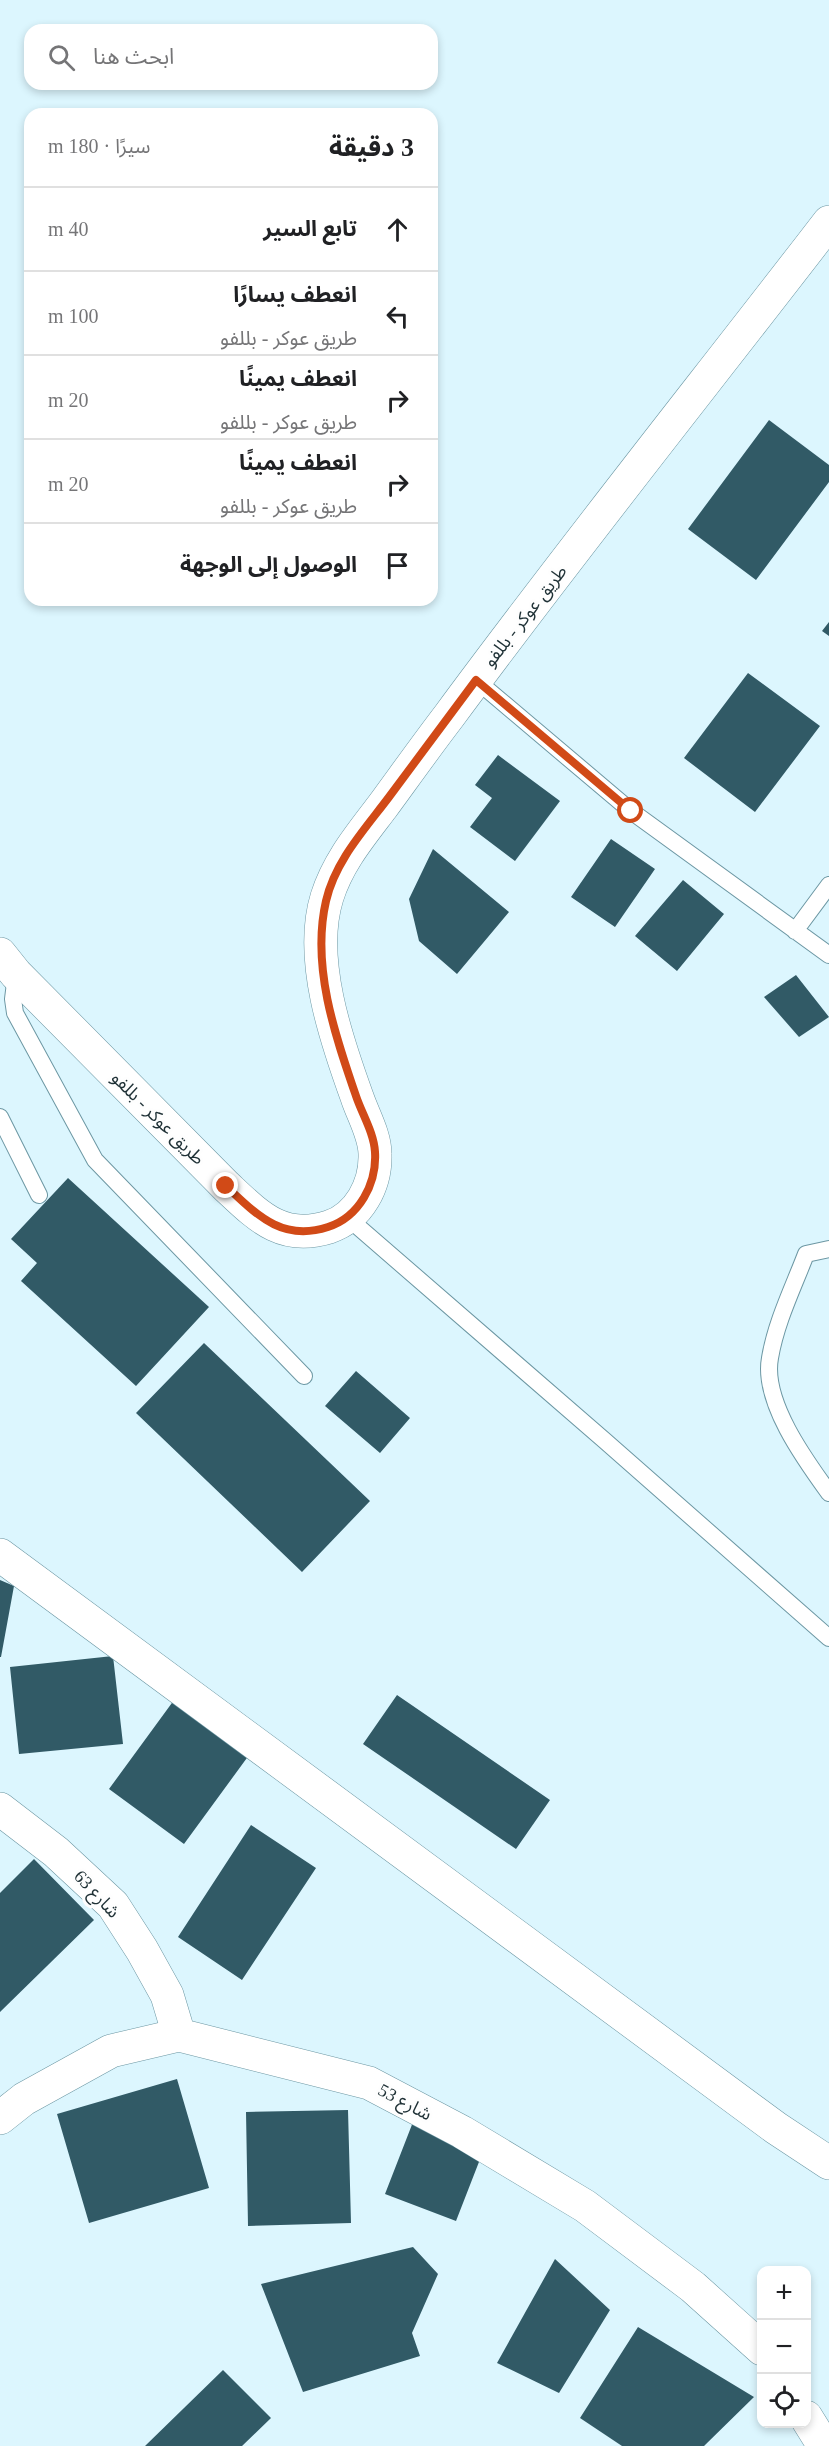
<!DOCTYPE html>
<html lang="ar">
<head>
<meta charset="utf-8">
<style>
	body { margin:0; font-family:"Times New Roman","Noto Sans Arabic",serif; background:#f6f6f6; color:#202124; direction:rtl }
	.controls { position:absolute; right:18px; bottom:18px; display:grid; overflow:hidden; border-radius:12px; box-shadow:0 3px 9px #0003 }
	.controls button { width:54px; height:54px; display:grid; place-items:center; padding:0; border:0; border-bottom:2px solid #e0e0e0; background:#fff; color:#202124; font:30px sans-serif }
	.stop { position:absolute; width:18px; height:18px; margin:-14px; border:4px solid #d14a17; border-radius:50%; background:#fff }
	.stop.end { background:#d14a17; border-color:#fff; box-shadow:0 2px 6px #0008 }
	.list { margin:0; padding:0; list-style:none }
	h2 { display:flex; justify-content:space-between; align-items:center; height:78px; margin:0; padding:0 24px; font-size:26px }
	h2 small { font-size:20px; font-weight:400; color:#757577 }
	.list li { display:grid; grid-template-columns:39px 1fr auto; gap:18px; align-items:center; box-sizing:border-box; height:84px; padding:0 24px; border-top:2px solid #e0e0e0 }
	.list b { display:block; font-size:22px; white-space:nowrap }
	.list p { margin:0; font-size:20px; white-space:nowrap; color:#757577 }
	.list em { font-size:20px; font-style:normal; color:#757577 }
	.icon { flex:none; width:33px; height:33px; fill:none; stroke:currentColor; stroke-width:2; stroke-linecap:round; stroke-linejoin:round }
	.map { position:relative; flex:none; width:829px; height:2446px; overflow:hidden; direction:ltr }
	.search { position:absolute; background:#fff; box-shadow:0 3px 9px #0003; left:24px; top:24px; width:414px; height:66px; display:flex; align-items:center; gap:15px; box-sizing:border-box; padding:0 21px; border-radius:18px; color:#757577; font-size:22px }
	.panel { position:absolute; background:#fff; box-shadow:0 3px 9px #0003; left:24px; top:108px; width:414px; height:498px; border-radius:18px; direction:rtl }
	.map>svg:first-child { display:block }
	.building { fill:#315a66 }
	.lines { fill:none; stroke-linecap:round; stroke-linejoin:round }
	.lane-casing { stroke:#6c97a3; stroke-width:18 }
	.street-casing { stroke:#6c97a3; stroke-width:34 }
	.secondary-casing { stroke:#6c97a3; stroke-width:34 }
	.lane { stroke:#fff; stroke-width:16 }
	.street { stroke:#fff; stroke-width:33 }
	.secondary { stroke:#fff; stroke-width:33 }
	.route { stroke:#d14a17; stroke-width:8 }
	.labels { text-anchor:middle; stroke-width:6; stroke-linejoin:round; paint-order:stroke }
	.street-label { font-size:18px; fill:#1f3136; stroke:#fefefe }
</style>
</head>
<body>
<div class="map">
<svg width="829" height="2446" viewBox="0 0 829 2446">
	<rect width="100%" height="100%" fill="#dcf6fe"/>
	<path class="building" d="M769,420L829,465V482L756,580L688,529Z
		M829,622V636L822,631Z
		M748,673L820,726L755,812L684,758Z
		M498,755L560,801L515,861L470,827L492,798L475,785Z
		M611,839L655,869L615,927L571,897Z
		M433,849L509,912L457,974L419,941L409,899Z
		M683,880L724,914L677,971L635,936Z
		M796,975L829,1017L799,1037L764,997Z
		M68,1178L209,1307L136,1386L21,1281L37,1263L11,1239Z
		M204,1343L370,1501L302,1572L136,1413Z
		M356,1371L410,1418L380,1453L325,1406Z
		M0,1580L14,1586L1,1657H0Z
		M113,1656L123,1744L19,1754L10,1667Z
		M397,1695L550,1800L516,1849L363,1744Z
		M177,1696L252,1751L184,1844L109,1789Z
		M251,1825L316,1868L242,1980L178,1937Z
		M34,1859L94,1920L0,2012V1893Z
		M177,2079L209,2188L89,2223L57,2114Z
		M348,2110L351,2223L248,2226L246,2112Z
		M413,2122L484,2149L456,2221L385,2194Z
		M413,2247L438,2274L412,2333L420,2356L303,2392L261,2284Z
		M555,2259L610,2310L559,2393L497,2363Z
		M638,2327L754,2397L704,2446H622L580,2418Z
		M223,2370L271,2418L242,2446H145Z"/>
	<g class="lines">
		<defs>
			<path id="lane" d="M476,680L631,811L829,955
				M795,931L829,885
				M16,975L13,999L15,1013L95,1160L304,1376
				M0,1117L39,1195
				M348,1218L604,1440L829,1638
				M829,1249L806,1254C793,1288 776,1322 770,1358C762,1401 805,1460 829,1493"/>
			<path id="street" d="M0,1555L776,2128L829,2163
				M0,1809L56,1852L113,1905L142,1950L167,1995L179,2035
				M0,2118L24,2099L111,2051L179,2035L369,2083L462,2132L585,2206L693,2287L762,2349
				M806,2417L824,2446"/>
			<path id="secondary" d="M0,954L16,974L226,1186C258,1216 282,1242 329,1227C359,1217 376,1185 375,1154C375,1135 363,1115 357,1097C336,1039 308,958 327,897C338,862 360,836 382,807C404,777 426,746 449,716C572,549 702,387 829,222"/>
		</defs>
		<use href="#lane" class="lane-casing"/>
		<use href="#street" class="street-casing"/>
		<use href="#secondary" class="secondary-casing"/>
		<use href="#lane" class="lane"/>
		<use href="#street" class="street"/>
		<use href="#secondary" class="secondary"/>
	</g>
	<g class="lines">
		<path class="route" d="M226,1186C257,1215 282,1242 328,1227C359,1217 377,1184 375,1152C374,1133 362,1114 356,1096C335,1035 311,966 326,901C335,861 365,829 389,797C418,758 447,719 476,680L631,811"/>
	</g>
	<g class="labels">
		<g class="street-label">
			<text transform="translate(525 616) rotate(-52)" y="6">طريق عوكر - بللفو</text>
			<text transform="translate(158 1118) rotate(45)" y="6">طريق عوكر - بللفو</text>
			<text transform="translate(97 1894) rotate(47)" y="6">شارع 63</text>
			<text transform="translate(405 2102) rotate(28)" y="6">شارع 53</text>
		</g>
	</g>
</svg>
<div class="controls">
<button>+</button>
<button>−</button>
<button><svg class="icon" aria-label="locate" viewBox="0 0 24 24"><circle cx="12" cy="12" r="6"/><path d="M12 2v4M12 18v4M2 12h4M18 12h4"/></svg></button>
</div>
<div class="stop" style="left:631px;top:811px"></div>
<div class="stop end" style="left:226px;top:1186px"></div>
<div class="search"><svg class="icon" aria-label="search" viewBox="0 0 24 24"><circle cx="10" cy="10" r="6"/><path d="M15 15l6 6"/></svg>ابحث هنا</div>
<section class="panel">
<h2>3 دقيقة<small>سيرًا · 180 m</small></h2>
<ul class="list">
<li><svg class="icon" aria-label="ahead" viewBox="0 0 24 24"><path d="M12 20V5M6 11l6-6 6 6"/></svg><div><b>تابع السير</b></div><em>40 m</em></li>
<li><svg class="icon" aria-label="left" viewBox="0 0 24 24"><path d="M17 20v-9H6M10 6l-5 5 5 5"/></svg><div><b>انعطف يسارًا</b><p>طريق عوكر - بللفو</p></div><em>100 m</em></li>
<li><svg class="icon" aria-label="right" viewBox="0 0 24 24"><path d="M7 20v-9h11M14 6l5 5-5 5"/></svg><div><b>انعطف يمينًا</b><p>طريق عوكر - بللفو</p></div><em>20 m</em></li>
<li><svg class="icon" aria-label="right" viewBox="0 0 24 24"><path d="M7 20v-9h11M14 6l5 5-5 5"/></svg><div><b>انعطف يمينًا</b><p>طريق عوكر - بللفو</p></div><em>20 m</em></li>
<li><svg class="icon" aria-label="arrive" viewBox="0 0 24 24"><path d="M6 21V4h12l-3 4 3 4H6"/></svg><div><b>الوصول إلى الوجهة</b></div></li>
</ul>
</section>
</div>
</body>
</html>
